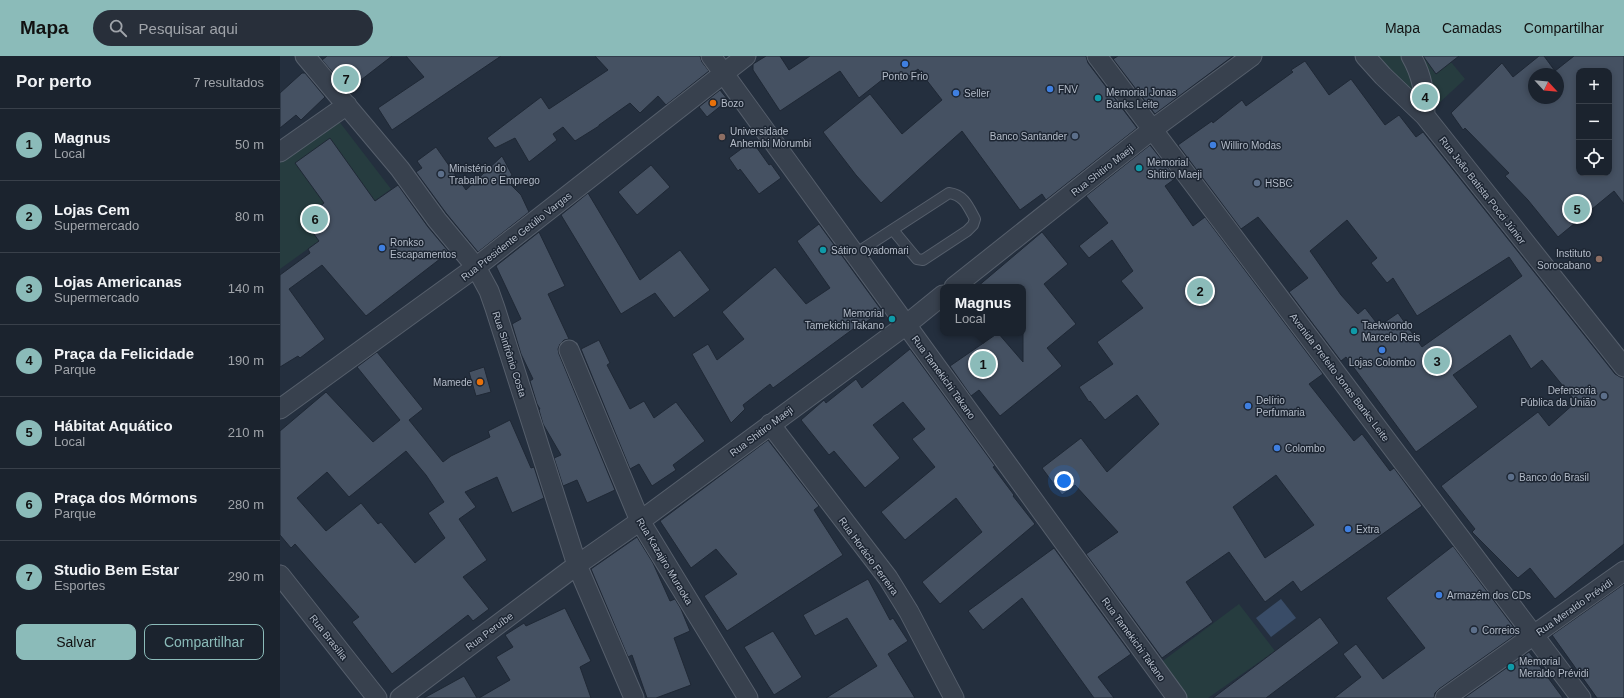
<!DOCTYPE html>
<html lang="pt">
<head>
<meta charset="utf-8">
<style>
	body { margin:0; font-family:Arial,sans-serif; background:#282f3a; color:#f1f3f6 }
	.controls { position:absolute; right:12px; top:12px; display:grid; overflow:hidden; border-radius:8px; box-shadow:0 2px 6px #0003 }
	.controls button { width:36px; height:36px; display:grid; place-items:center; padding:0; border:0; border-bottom:1px solid #39404a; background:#1b232e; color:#f1f3f6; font:20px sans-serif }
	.compass { position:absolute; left:1248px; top:12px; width:36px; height:36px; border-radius:50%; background:#1b232e; box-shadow:0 2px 6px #0003; rotate:116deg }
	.you { position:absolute; left:784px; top:425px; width:14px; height:14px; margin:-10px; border:3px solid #fff; border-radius:50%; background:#1a73e8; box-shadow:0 0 0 6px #1a73e833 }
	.badge { display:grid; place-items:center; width:26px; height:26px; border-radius:50%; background:#8bbbb9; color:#111; font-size:13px; font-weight:700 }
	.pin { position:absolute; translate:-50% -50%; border:2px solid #fff; box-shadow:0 1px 4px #0006 }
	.popup { position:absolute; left:660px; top:228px; width:86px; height:52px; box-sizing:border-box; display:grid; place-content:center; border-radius:8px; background:#1b232e; filter:drop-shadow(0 1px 3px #0005); font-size:13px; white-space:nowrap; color:#a0a4aa }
	.popup b { font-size:15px; color:#f1f3f6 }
	.popup::after { content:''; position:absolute; left:50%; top:100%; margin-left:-8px; border:8px solid transparent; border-top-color:#1b232e }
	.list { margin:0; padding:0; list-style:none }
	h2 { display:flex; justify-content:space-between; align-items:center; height:52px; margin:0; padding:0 16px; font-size:17px }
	h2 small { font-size:13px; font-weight:400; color:#a0a4aa }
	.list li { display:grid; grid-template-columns:26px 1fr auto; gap:12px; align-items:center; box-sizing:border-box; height:72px; padding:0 16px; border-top:1px solid #39404a }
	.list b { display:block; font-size:15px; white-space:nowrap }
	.list p { margin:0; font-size:13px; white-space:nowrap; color:#a0a4aa }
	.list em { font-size:13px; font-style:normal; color:#a0a4aa }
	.actions { display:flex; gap:8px; padding:12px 16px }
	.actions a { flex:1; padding:9px 0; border:1px solid #8bbbb9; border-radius:8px; text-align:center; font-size:14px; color:#8bbbb9 }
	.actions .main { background:#8bbbb9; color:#111 }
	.icon { flex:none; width:22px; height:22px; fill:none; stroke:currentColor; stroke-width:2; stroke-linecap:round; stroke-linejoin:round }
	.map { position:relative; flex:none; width:1344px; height:642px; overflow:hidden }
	header { display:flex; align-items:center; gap:24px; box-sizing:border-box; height:56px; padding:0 20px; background:#8bbbb9; color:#111 }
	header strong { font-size:19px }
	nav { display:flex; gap:22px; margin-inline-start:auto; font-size:14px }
	.search { width:280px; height:36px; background:#282f3a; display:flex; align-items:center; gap:10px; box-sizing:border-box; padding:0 14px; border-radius:22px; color:#a0a4aa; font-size:15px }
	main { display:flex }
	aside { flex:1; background:#1b232e }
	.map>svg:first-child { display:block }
	.green { fill:#263c3f }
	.water { fill:#394c67 }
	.building { fill:#455162; stroke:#1f2835; fill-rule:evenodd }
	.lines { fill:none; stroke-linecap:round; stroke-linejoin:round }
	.lane-casing { stroke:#565f6c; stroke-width:12 }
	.street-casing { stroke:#565f6c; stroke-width:21 }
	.lane { stroke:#38414e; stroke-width:10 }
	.street { stroke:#38414e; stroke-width:19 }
	.shop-dot { fill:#3f7fe0; stroke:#1d2633; stroke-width:1.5 }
	.culture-dot { fill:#0f9aa8; stroke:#1d2633; stroke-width:1.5 }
	.food-dot { fill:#e8710a; stroke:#1d2633; stroke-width:1.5 }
	.service-dot { fill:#5c6f8a; stroke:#1d2633; stroke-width:1.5 }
	.education-dot { fill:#8d6e63; stroke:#1d2633; stroke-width:1.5 }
	.labels { text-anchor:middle; stroke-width:3; stroke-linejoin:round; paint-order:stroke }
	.poi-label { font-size:10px; fill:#b4bcc9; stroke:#1d2633; text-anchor:start }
	.street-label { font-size:10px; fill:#b4bcc9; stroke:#1d2633 }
</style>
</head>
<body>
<header>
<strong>Mapa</strong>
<div class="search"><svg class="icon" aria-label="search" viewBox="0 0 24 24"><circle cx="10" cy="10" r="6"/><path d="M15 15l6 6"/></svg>Pesquisar aqui</div>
<nav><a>Mapa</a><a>Camadas</a><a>Compartilhar</a></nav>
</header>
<main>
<aside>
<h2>Por perto<small>7 resultados</small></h2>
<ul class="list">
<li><span class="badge">1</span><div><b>Magnus</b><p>Local</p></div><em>50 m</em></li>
<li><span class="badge">2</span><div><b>Lojas Cem</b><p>Supermercado</p></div><em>80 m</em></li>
<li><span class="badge">3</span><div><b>Lojas Americanas</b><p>Supermercado</p></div><em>140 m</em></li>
<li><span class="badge">4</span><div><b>Praça da Felicidade</b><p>Parque</p></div><em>190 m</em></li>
<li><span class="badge">5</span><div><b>Hábitat Aquático</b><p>Local</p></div><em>210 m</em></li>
<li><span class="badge">6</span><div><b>Praça dos Mórmons</b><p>Parque</p></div><em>280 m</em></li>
<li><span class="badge">7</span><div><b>Studio Bem Estar</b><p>Esportes</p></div><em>290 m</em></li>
</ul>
<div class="actions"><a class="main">Salvar</a><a>Compartilhar</a></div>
</aside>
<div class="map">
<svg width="1344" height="642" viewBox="0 0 1344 642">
	<rect width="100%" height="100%" fill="#242f3e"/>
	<path class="green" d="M1085,0H1166L1185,23L1145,60Z
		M58,64L111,133L0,213V103Z
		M959,548L995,595L928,642H906L880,607Z"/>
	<path class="water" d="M1001,543L1016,562L991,581L976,562Z"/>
	<path class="building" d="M47,0H112L68,34L42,4Z
		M126,0H221L112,74L98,52L144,21Z
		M315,0H420L422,6L429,15L386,49L378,40L360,57L350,47L319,69V70L295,85L283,71L273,78L277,84L249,106L235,82L215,92L207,82L261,41L269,53L328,14Z
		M486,0H500L509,14L530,0H806L808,7L857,72L766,144L762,138L740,154L682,75L601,147L576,119L543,76L590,38L622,78L662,44L638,13L620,27L612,16L579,42L560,15L500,55L473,14V8Z
		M838,0H953L875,58L833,3Z
		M1143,0H1179L1156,18Z
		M1259,0H1264L1275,15L1294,0H1344V148L1334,135L1278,181L1248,144L1225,120L1229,117L1185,72L1183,74L1171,57L1222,7L1233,21ZM1299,15H1329V117H1299ZM1254,18H1278V42H1254Z
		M1025,5L1049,39L1071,23L1105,69L1119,59L1136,81L1143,76L1335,318L1340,321L1344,322V488L1275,543L1250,512L1238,522L1192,476L1195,473L1161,430L1258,356L1269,370L1296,346L1262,304L1251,313L1230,279L1173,319L1198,351L1136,396L1066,301L1061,305L1009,236L1028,222L978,161L961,173L898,89L932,65L933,67L962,44L966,50L1013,16L1011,14ZM1067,164L1097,202L1091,207L1107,227L1113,222L1137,260L1229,201L1242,220L1142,291L1118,257L1099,270L1085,252L1078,258L1061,239L1030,195Z
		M22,17H25L45,41L21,64L16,59L0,72V37Z
		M440,34L448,44L427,61L419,51Z
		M50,82L95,145L118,129L148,171L169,196L86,260L42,209L9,233L45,283L20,302L18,300L0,311V219L30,197L28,193L39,185L23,163L44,147L15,107Z
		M472,85L489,109L491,108L501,122L479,138L460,113L458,115L449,102Z
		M870,89L896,122L885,130L913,170L925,161L1043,318L1029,328L1074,385L1082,378L1110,415L1114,412L1142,450L1021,536L1013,525L985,546L949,496L906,526L933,566L882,602L806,498L838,476L795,429L782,439L762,412L801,382L827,416L879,368L857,339L825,364L810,345L809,346L799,331L833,308L817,286L863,252L841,225L853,215L832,184L809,202L799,190L828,167L806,140ZM996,419L1034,469L985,502L953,451Z
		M156,91L186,134L222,100L232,119L226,124L241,139L249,156L198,196L166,157L136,116L142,112L137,105Z
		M371,109L390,131L357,159L338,136Z
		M308,137L360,224L400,194L430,234L394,262L375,237L341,258L281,159Z
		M539,168L602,255L574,274L573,273L493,332L490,328L463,349L465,353L451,367L412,298L428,288L437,304L464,283L442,256L495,211L526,248L550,232L517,185Z
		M259,176L285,230L268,238L289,283L284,284L280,288L278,293L279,298L335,434L307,447L297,424L283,430L274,402L281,399L263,368L259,354L260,353L257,348L250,325L253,323L241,298L232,268L241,263L216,210Z
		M762,176L788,208L764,228L796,268L767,292L782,310L720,360L699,334L691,340L670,310L718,277L743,306V231H697Z
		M319,284L330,307L327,309L350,353L364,345L374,362L396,346L425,385L393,409L396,414L372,430L359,408L350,413L301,293Z
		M630,293L715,410L713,411L734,439L733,440L755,468L660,548L642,526L702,476L676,442L625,484L601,456L655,411L632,383L645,373L623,346L593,369L620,402L585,432L554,395L549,399L521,364L544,344L546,347L576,323L582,332Z
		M97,296L143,353L129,364L163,406L171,400L210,381L208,375L230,364L251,412L254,411L264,442L232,457L217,421L185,436L196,451L179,463L207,504L183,521L209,553L193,565L188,559L112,618L72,566L79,561L15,488L11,492L0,479V375L46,336L93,386L120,364L77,311ZM126,395L146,419L164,446L148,457L165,482L135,507L101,466L98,468L81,447L46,475L17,442L47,416L69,441Z
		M204,311L211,336L196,340L189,316Z
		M488,384L539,450L534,454L563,499L447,575L424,540L457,518L436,493L411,512L380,465Z
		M357,481L373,507L390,545L395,543L401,553L410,575L394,582L411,629L376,642H367L352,599L348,601L311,513Z
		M1173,490L1238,577L1159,633L1155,637L1154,642H1054L1081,621L1063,598L1076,588L1103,623L1145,592L1106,542Z
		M774,492L851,598L818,621L834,642H814L742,542L703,574L688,555Z
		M588,523L610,564L613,562L628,585L608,598L635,642H546L597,610L567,562L535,580L523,559Z
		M1344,528V642H1317L1272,579Z
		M285,552L311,605L300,611L311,642H199L230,624L216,601L233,591L225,579L244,567L246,570Z
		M1040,561L1059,587L986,642H933Z
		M493,575L522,621L494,639L464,591Z
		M1249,596L1283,642H1184Z
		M184,620L197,642H144Z"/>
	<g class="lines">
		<defs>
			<path id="lane" d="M575,198L669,137C684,139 688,150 695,163L693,169L687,175L643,204L637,203L613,174"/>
			<path id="street" d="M25,0L120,113L157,164L196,211L209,235L215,252L297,509L354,642
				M431,0L897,642
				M817,0L1301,642
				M1085,0L1103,20L1145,60L1344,311
				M1131,0C1142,19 1145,37 1145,60
				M0,96L67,49
				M674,231L873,73L972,0
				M289,294L360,465L468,642
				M0,353L196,211L466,0
				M490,368L608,522L629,556L674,642
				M0,519L97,642
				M120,642L297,509L360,465L626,269L663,239
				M1165,642L1344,515"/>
		</defs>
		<use href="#lane" class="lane-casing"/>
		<use href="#street" class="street-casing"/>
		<use href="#lane" class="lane"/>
		<use href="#street" class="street"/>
	</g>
	<g class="shop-dot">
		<circle cx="625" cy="8" r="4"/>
		<circle cx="770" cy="33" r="4"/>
		<circle cx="676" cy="37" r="4"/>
		<circle cx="933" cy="89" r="4"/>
		<circle cx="102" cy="192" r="4"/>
		<circle cx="1102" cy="294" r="4"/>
		<circle cx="968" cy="350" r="4"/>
		<circle cx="997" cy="392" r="4"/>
		<circle cx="1068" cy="473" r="4"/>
		<circle cx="1159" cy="539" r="4"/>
	</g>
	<g class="culture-dot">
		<circle cx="818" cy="42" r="4"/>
		<circle cx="859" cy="112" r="4"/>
		<circle cx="543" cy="194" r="4"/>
		<circle cx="612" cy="263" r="4"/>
		<circle cx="1074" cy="275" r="4"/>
		<circle cx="1231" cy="611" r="4"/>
	</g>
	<g class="food-dot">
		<circle cx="433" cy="47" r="4"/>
		<circle cx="200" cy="326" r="4"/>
	</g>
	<g class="service-dot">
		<circle cx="795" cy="80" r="4"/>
		<circle cx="161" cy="118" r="4"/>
		<circle cx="977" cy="127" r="4"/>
		<circle cx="1324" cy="340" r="4"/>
		<circle cx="1231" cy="421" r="4"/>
		<circle cx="1194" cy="574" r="4"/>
	</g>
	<g class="education-dot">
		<circle cx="442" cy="81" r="4"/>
		<circle cx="1319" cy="203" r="4"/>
	</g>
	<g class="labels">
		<g class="poi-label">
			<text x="625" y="24" text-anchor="middle">Ponto Frio</text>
			<text x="778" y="37">FNV</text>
			<text x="826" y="40">Memorial Jonas<tspan x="826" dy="12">Banks Leite</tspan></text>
			<text x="684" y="41">Seller</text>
			<text x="441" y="51">Bozo</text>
			<text x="450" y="79">Universidade<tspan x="450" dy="12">Anhembi Morumbi</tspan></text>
			<text x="787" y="84" text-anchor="end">Banco Santander</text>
			<text x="941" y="93">Williro Modas</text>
			<text x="867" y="110">Memorial<tspan x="867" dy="12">Shitiro Maeji</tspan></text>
			<text x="169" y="116">Ministério do<tspan x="169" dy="12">Trabalho e Emprego</tspan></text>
			<text x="985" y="131">HSBC</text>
			<text x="110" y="190">Ronkso<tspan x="110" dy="12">Escapamentos</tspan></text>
			<text x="551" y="198">Sátiro Oyadomari</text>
			<text x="1311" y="201" text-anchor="end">Instituto<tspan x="1311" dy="12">Sorocabano</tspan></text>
			<text x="604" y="261" text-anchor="end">Memorial<tspan x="604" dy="12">Tamekichi Takano</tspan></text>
			<text x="1082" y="273">Taekwondo<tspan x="1082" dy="12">Marcelo Reis</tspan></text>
			<text x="1102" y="310" text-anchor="middle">Lojas Colombo</text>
			<text x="192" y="330" text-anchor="end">Mamede</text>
			<text x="1316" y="338" text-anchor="end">Defensoria<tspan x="1316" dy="12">Pública da União</tspan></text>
			<text x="976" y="348">Delírio<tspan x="976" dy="12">Perfumaria</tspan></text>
			<text x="1005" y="396">Colombo</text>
			<text x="1239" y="425">Banco do Brasil</text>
			<text x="1076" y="477">Extra</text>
			<text x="1167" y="543">Armazém dos CDs</text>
			<text x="1202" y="578">Correios</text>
			<text x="1239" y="609">Memorial<tspan x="1239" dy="12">Meraldo Prévidi</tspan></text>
		</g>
		<g class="street-label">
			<text transform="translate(822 114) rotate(-38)" y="4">Rua Shitiro Maeji</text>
			<text transform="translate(1203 134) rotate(52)" y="4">Rua João Batista Pocci Júnior</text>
			<text transform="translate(236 180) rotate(-38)" y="4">Rua Presidente Getúlio Vargas</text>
			<text transform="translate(230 298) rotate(72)" y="4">Rua Sinfrônio Costa</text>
			<text transform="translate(664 321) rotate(54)" y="4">Rua Tamekichi Takano</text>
			<text transform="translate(1060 321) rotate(53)" y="4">Avenida Prefeito Jonas Banks Leite</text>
			<text transform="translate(481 375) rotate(-37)" y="4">Rua Shitiro Maeji</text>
			<text transform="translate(589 500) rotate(54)" y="4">Rua Horácio Ferreira</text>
			<text transform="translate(385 505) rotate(59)" y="4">Rua Kazajiro Muraoka</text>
			<text transform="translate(1294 551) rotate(-35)" y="4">Rua Meraldo Prévidi</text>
			<text transform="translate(209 575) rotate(-37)" y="4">Rua Peruíbe</text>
			<text transform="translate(49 581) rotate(52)" y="4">Rua Brasília</text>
			<text transform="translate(854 583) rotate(54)" y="4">Rua Tamekichi Takano</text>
		</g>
	</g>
</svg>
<div class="controls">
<button>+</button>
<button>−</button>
<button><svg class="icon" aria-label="locate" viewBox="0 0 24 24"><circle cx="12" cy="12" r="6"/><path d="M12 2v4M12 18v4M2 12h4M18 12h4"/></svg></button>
</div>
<svg class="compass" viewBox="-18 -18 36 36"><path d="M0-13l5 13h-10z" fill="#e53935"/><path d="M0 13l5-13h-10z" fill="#a0a4aa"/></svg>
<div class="you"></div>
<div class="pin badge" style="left:703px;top:308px">1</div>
<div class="popup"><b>Magnus</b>Local</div>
<div class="pin badge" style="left:920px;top:235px">2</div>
<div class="pin badge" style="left:1157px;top:305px">3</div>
<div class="pin badge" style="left:1145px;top:41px">4</div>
<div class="pin badge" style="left:1297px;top:153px">5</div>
<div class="pin badge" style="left:35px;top:163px">6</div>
<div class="pin badge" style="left:66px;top:23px">7</div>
</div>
</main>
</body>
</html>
